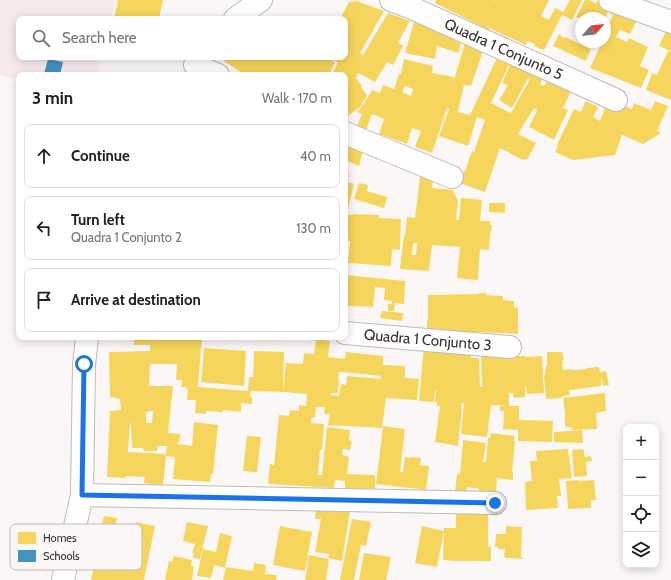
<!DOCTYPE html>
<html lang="en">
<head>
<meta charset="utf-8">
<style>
	body { margin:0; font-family:Cabin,sans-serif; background:#f6f6f6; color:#202124 }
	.controls { position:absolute; right:12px; bottom:12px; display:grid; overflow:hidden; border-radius:8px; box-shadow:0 2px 10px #0003 }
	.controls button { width:36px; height:36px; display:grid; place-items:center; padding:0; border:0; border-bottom:1px solid #e0e0e0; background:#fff; color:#202124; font:20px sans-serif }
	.compass { position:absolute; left:575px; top:12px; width:36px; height:36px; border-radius:50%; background:#fff; box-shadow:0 2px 10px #0003; rotate:63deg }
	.stop { position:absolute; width:12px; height:12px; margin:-9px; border:3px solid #1a73e8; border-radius:50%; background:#fff }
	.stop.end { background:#1a73e8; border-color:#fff; box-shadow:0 1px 4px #0008 }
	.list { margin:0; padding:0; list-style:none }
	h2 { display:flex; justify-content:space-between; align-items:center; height:52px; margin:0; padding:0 16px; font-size:17px }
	h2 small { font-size:13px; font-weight:400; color:#757577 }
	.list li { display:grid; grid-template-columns:26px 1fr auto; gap:12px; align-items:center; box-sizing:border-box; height:64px; margin:0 8px 8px; padding:0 8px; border:1px solid #e0e0e0; border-radius:8px }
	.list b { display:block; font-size:15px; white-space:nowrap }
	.list p { margin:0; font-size:13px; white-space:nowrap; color:#757577 }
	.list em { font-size:13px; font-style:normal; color:#757577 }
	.icon { flex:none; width:22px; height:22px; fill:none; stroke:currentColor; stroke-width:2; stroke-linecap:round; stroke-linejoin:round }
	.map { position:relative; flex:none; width:671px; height:580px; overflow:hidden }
	.search { position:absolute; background:#fff; box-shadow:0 2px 10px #0003; left:16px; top:16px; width:332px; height:44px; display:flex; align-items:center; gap:10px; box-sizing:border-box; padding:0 14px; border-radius:8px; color:#757577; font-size:15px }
	.panel { position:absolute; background:#fff; box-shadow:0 2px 10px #0003; left:16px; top:72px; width:332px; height:268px; border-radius:8px }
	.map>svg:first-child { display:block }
	.built { fill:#f8eaea }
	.homes { fill:#f6d55c; fill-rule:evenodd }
	.schools { fill:#4393c3 }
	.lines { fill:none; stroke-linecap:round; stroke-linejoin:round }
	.minor-casing { stroke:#c0baba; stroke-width:24 }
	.minor { stroke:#fffefe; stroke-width:22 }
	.route { stroke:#1a73e8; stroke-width:5 }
	.labels { text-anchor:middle; stroke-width:4; stroke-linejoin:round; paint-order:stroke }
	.street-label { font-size:15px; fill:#362f2f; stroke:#fdf6f6 }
	.key { fill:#fdf6f6; stroke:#c1baba; stroke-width:1 }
	.key-label { font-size:11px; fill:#362f2f }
</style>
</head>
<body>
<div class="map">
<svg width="671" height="580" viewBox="0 0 671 580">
	<rect width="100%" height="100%" fill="#fcf7f7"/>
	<path class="built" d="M0,0H115L111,19H19V57H101L97,75H19V80L0,75Z"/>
	<path class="homes" d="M118,0H163L159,19H114Z
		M436,0H493L494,1L495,0H549L541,16L549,20L555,8L563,12L570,0H582L572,20L562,15L544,50L534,46L535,44L527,41L526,45L489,28V30L435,3Z
		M585,0H589L596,3L597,1L611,6L605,18H581V19L576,17Z
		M357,1L384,11L360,53L363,55L388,13L410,21L398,43L403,46L393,65L387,62L375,82L358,73L356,78L362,86L361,87L367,96L366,98L364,100V101L361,103L363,105L372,90L380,93L383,85L394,89L399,74H401L404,59L433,66L432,73L454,77L453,83L465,43L483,51L471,86L464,85L458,112L470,115L487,79L497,58L511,61L491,103L511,113L530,79L528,78L512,108L499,100L508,85L502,83L512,61L545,74L540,84L544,86L546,82L549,83L553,77L574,85L563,108L568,110L554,140L529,127L537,110L534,108L518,134L536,143L527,160L524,159L523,160L500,148L485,192L459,183L466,168L472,151L474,152L485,120L477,117L468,146L439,136L449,109L447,108L432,153L415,147L421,131L412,128L407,144L379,134L384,119L372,114L366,130L357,126L362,114L357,112L360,109L363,105L345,118V84L348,83L345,82V75H332L338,62L328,57H345V19H340L349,2ZM405,86L413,89L411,96L402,92Z
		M613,7L639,16L630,34L620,30L616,37L627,42L629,38L648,47L640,66L649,70L641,88L590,68L602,42H605V34L613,15L610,14Z
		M414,22L461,41L459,53L437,46L435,59L405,53Z
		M668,27L671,28V51L659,46Z
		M559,34L564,38L565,37L591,49L586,61L553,46Z
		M668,51L671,52V100L646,90L652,73L657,75Z
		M227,57H324L335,62L329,75H245L224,61Z
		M608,99L632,109L634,103L651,110L655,101L668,106L657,131L661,133L643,144L622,135L615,155L573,160L555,152L558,146L557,145L574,109L581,112L586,101L598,107L593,117L600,121Z
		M345,139L364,147L359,166L345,160Z
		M421,169L434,173L432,188L453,190L458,201L456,220H459L461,198L482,200L480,221H490V225H492L491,232L490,233L489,250L480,249L478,280L457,278L460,247L432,245L429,271L400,269L404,235L405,236L407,217L415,218ZM413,243H417L416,255H412Z
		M345,173L349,174L347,182L354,184L347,213H345Z
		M359,183L368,185L367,191L387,197L384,208L354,199Z
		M489,203H505V213L489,212Z
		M345,214L353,215V214L379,215V218L401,219L400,250L392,249L391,266L348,263L350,241H345Z
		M345,275L405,281L404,304L395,303L394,311H388V304H392V301L384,300L385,288L375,287L373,307L348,306V312H345Z
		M479,293H486V295L503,296V300L514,301V307L518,308V334L478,332V336L427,330V320H428V295L479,294Z
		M382,311L403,313L402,321L380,318Z
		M134,337H151L150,339H153V337H202L198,387L248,391L249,377H253L254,351L284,352L283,392L251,391L250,397H252V404L241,403V412L223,410V412L206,411V414L195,413L196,400H187L188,388L186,389V387H181L182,380H176L177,364H150L149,386H173L168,433L180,434L179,443L177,442V444L192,446L194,422L218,425L213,474H211L210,482L173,479L175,457L166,456L163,485L144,483L145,477L126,476L125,478L107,477L110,411L121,410L120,399H118L117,398L110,397L109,352L150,351V345H134ZM153,411L152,423H146V412ZM130,423H131L132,448H143L144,451H157V446H167L166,454L128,452Z
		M316,339L330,341L328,357L345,359L346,352L383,356V365L405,366V378L419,379L417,400L386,398L382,428L328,425L330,414H324L325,407H316L315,418L312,417L311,423L324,424L322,450H320L318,475H322L327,427L350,430L349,440L352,441L350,450L343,449L342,455L349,457L347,474L375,475V489L345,488V481L335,480L334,488L268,484L270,464L274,465L279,415L289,416L290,410L299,411V405L306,406L307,394L283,392L286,363L303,364L304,353L314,354ZM339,372H343L381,376V379L347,376L346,385L341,384L339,396L332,395L330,396L331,393H338L339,379H338Z
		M424,346L451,353L471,355V358H479L480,387H482L481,355L507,356H525V357L542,356L544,393L527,394L526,386H525V397L514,398L513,393H509V406L491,405L487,437L461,434L464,403H462L461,408H462L458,446L435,442L440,406H437V402H435L436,391L435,390L434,402L419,401Z
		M204,348L246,351L244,386L201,382Z
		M547,352H562L564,360H562L563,363L562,364L563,370L571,369V370H577L586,369L587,368L599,367L600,372L606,371L609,385L603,386L602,379H601V386L569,390L570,395L563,396L561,398L546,399L544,376L545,375V370H546V366H547Z
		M605,393L606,411L596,413L597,429L572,430V427H565V413L563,398Z
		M500,406H519V420L553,421L552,442L518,441V430L503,429L504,411H500Z
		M383,426L405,429L400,472H403L405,457L411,458V457L421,458L420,465L429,466L426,490L376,484Z
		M582,430L583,443L554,442V432Z
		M491,433L515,436L514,441H515L512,472H513V480L497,478L496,494L479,493V489L467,487L466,493L455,492L457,474H460L463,440L486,443L483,462H486L488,438H490Z
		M247,436L261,437L257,472L243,471Z
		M568,449L572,478L559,479L561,496H557L558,508L526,510L525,482L532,481L530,461H537L536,451Z
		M583,449V450H584V456H585V457L591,456L592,461L586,462L587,476L574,477L572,450Z
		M579,480V481L594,480L596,500H591V508L568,509L566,481Z
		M316,509L350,511L342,561L328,558L329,554L315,552L321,519H315Z
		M488,512V547L491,546V561H456L443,560L444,528H456V514H473Z
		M104,516L117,518L110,550L97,547Z
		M352,519L371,522L366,546L361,545L354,580H340Z
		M136,522L155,526L144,580H91L97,552L122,557L125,543L132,544Z
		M187,522L208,526L200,559L193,558L194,553H192L195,544L183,541Z
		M280,526L312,532L305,571L273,565Z
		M422,526L444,531L437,567L415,563Z
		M506,526L522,527L521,557L524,559L506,558L504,557L505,549H498V547H495L496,534H506Z
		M220,533L232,536L225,568L214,565L211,578L197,576L203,549L216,552Z
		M364,553L391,557L386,580H359Z
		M309,555L329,559L326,580H305Z
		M174,556L192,560L191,566H194L192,580H165L169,561L172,562Z
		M254,563L266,565L265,574L277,575L276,580H223L226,567L253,571Z"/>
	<path class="schools" d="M48,59L63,62L60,75L44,74Z"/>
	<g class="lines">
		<defs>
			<g id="minor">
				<path id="s1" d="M391,0L412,8L616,100"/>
				<path d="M610,0L671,22"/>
				<path d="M235,19L261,0"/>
				<path d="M195,65L218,75"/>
				<path d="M345,133L452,177"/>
				<path id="s2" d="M345,333L510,347"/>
				<path d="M82,495L495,503"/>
				<path d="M63,580L82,495L84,365L87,337"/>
			</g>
		</defs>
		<use href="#minor" class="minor-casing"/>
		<use href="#minor" class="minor"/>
	</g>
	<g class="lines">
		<path class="route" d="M84,364L82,495L495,503"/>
	</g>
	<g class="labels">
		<g class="street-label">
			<text dy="5" stroke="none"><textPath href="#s1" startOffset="123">Quadra 1 Conjunto 5</textPath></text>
			<text dy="5" stroke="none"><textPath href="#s2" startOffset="83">Quadra 1 Conjunto 3</textPath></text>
		</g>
	</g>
	<rect x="10" y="524" width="132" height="46" rx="6" class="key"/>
	<rect x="18" y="532" width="18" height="12" fill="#f6d55c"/>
	<rect x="18" y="550" width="18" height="12" fill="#4393c3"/>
	<g class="key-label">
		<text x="43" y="542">Homes</text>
		<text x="43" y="560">Schools</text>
	</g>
</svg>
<div class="controls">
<button>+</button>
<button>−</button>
<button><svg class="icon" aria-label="locate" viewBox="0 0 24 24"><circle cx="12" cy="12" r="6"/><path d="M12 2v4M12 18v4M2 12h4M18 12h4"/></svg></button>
<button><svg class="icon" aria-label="layers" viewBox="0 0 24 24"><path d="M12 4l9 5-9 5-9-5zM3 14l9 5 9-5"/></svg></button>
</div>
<svg class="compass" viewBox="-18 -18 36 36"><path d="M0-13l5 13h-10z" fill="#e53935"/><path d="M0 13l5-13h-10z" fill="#757577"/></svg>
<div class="stop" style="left:84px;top:364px"></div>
<div class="stop end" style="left:495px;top:503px"></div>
<div class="search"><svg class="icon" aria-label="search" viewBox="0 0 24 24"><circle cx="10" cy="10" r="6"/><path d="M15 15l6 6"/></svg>Search here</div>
<section class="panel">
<h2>3 min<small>Walk · 170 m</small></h2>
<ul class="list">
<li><svg class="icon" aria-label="ahead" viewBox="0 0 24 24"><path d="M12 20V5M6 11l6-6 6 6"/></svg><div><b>Continue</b></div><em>40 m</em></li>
<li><svg class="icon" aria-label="left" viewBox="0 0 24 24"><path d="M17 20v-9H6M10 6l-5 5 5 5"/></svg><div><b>Turn left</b><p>Quadra 1 Conjunto 2</p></div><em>130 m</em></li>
<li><svg class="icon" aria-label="arrive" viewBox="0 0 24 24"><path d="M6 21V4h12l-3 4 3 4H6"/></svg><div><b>Arrive at destination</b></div></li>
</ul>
</section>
</div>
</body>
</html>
